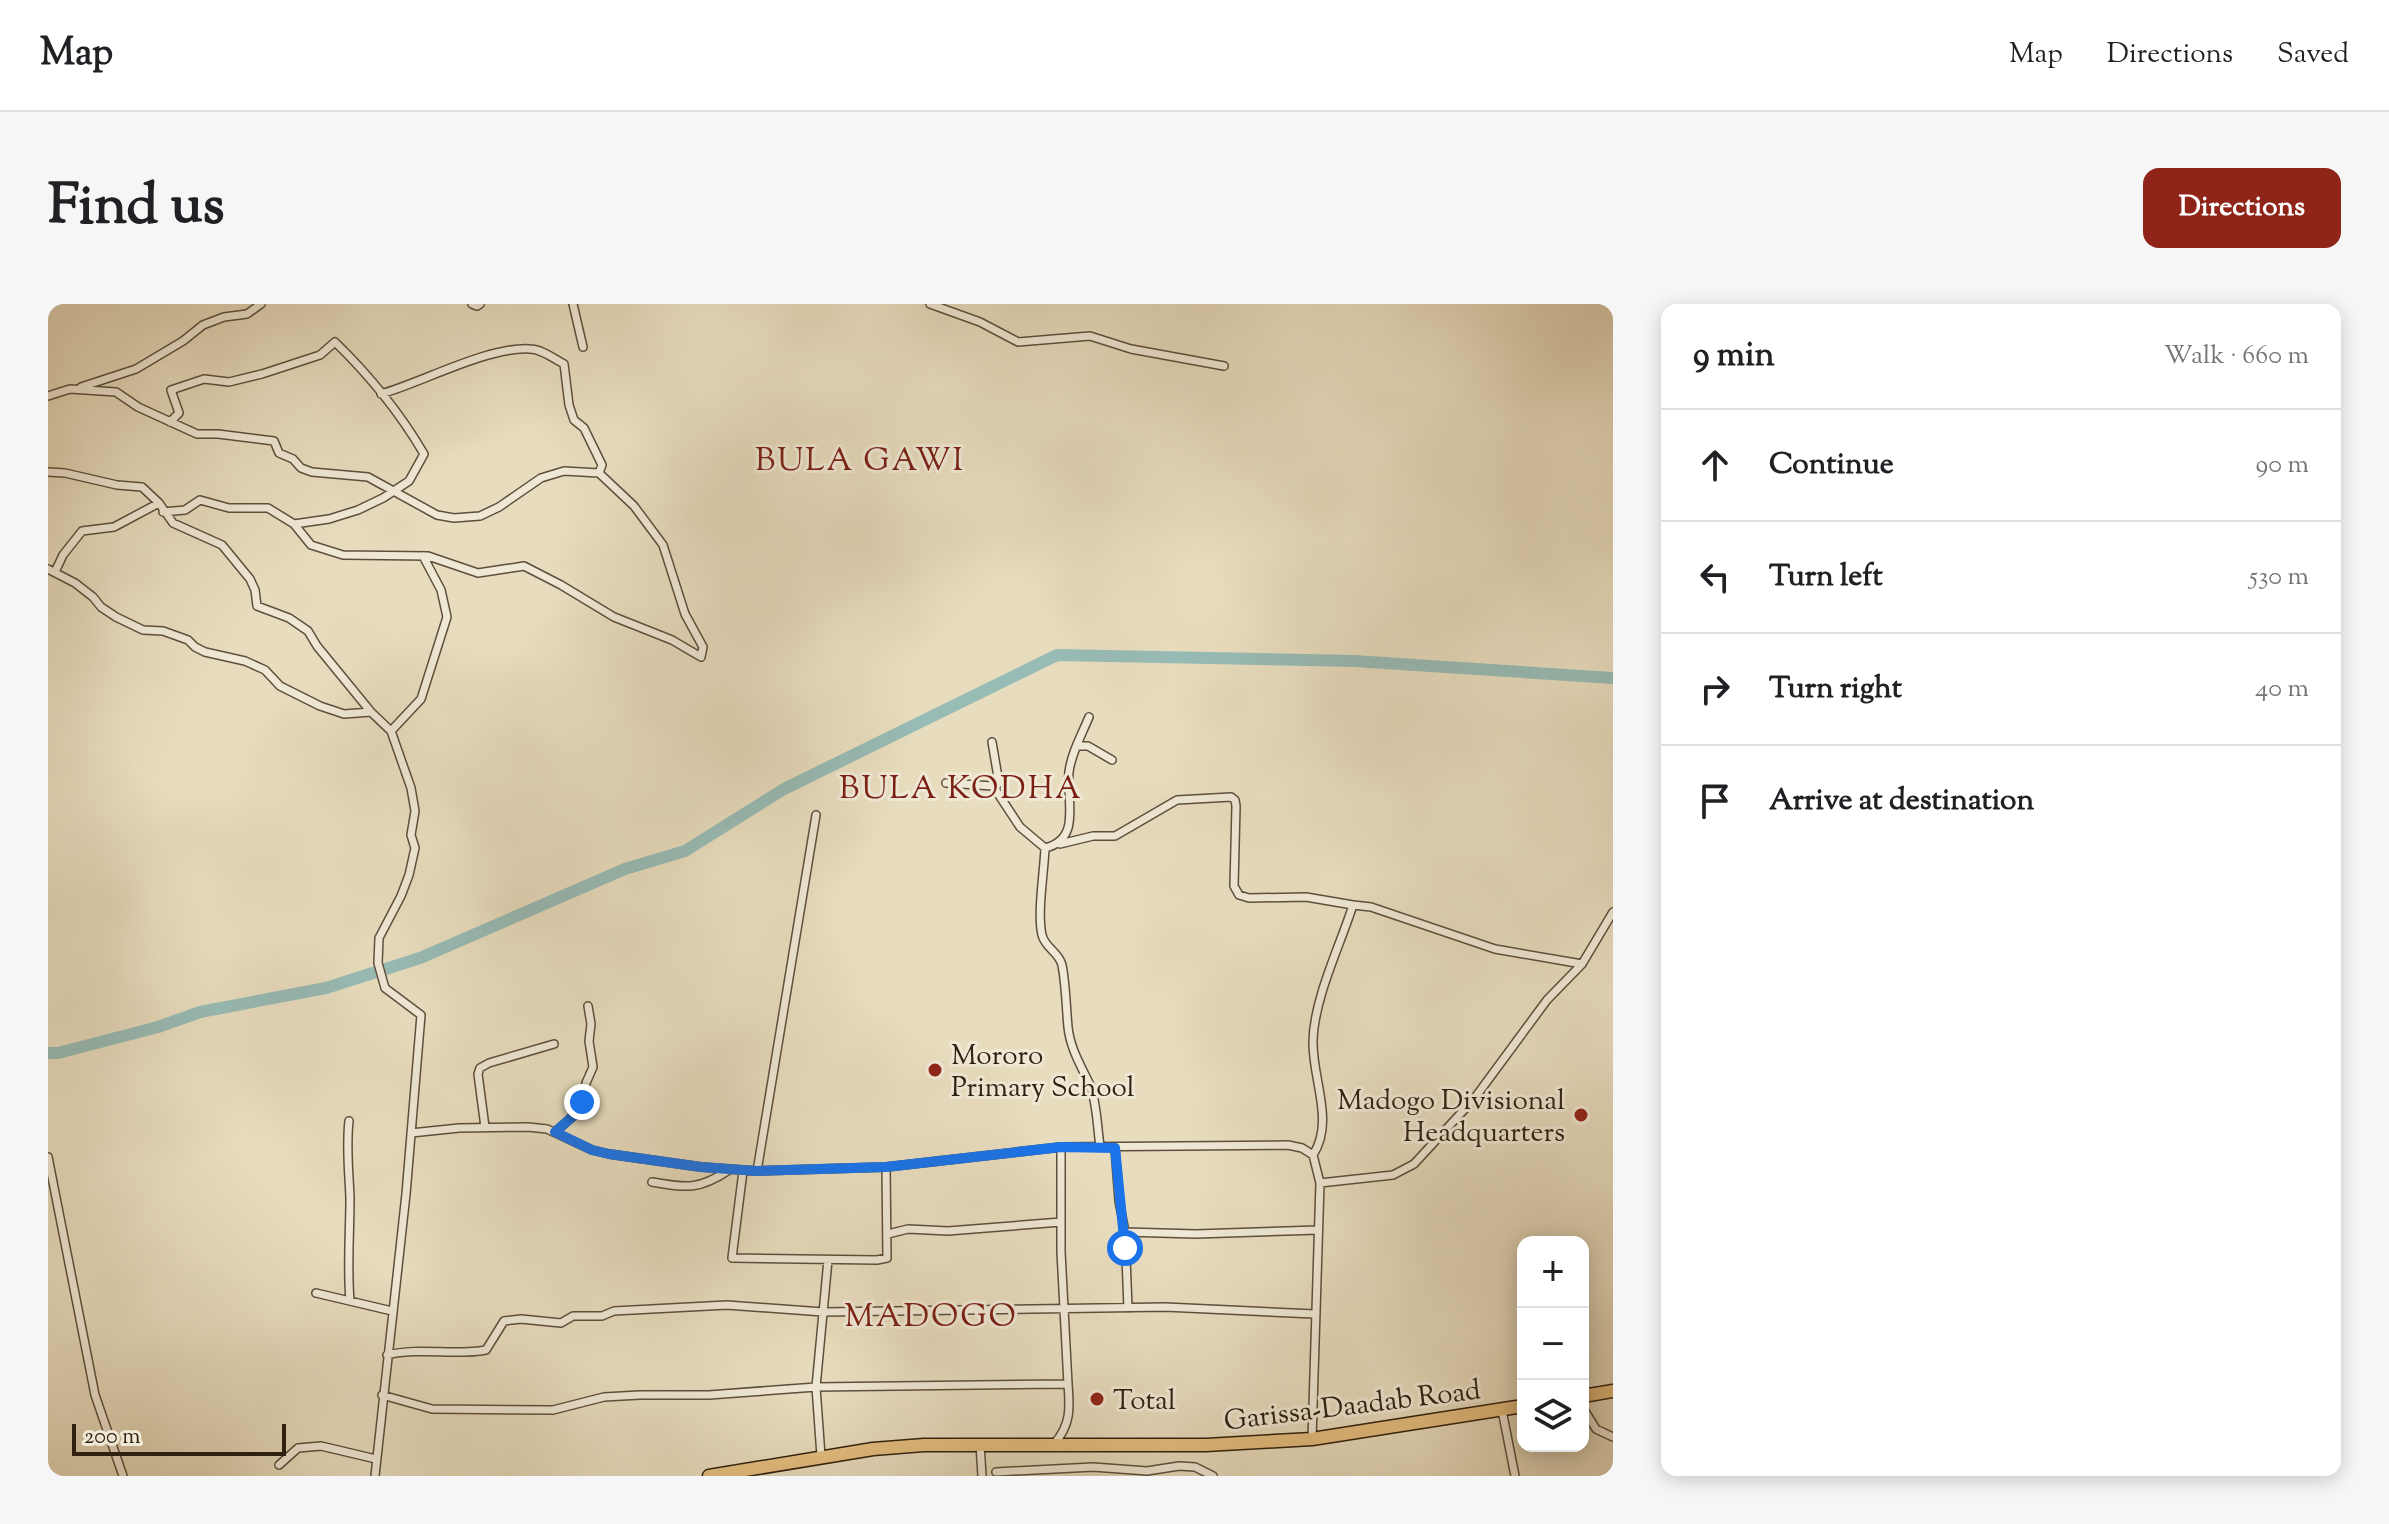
<!DOCTYPE html>
<html lang="en">
<head>
<meta charset="utf-8">
<style>
	body { margin:0; font-family:"Sorts Mill Goudy",serif; background:#f6f6f6; color:#202124 }
	.controls { position:absolute; right:24px; bottom:24px; display:grid; overflow:hidden; border-radius:16px; box-shadow:0 4px 20px #0003 }
	.controls button { width:72px; height:72px; display:grid; place-items:center; padding:0; border:0; border-bottom:2px solid #e0e0e0; background:#fff; color:#202124; font:40px sans-serif }
	.scale { position:absolute; left:24px; bottom:20px; width:214px; box-sizing:border-box; padding-left:8px; border:4px solid #2f2010; border-top:0; font-size:22px; line-height:28px; white-space:nowrap; color:#2f2010; -webkit-text-stroke:6px #efe8d5; paint-order:stroke }
	.stop { position:absolute; width:24px; height:24px; margin:-18px; border:6px solid #1a73e8; border-radius:50%; background:#fff }
	.stop.end { background:#1a73e8; border-color:#fff; box-shadow:0 2px 8px #0008 }
	.list { margin:0; padding:0; list-style:none }
	h2 { display:flex; justify-content:space-between; align-items:center; height:104px; margin:0; padding:0 32px; font-size:34px }
	h2 small { font-size:26px; font-weight:400; color:#757577 }
	.list li { display:grid; grid-template-columns:52px 1fr auto; gap:24px; align-items:center; box-sizing:border-box; height:112px; padding:0 32px; border-top:2px solid #e0e0e0 }
	.list b { display:block; font-size:30px; white-space:nowrap }
	.list em { font-size:26px; font-style:normal; color:#757577 }
	.icon { flex:none; width:44px; height:44px; fill:none; stroke:currentColor; stroke-width:2; stroke-linecap:round; stroke-linejoin:round }
	.map { position:relative; flex:none; width:1565px; height:1172px; overflow:hidden; border-radius:16px }
	header { display:flex; align-items:center; gap:48px; box-sizing:border-box; height:112px; padding:0 40px; background:#fff; border-bottom:2px solid #e0e0e0 }
	header strong { font-size:38px }
	nav { display:flex; gap:44px; margin-inline-start:auto; font-size:28px }
	.intro { display:flex; align-items:center; justify-content:space-between; box-sizing:border-box; height:192px; padding:0 48px }
	h1 { margin:0; font-size:56px }
	.button { padding:20px 36px; border-radius:16px; background:#8f2418; color:#fff; font-size:28px; font-weight:700 }
	main { display:flex; gap:48px; padding:0 48px }
	aside { flex:1; background:#fff; border-radius:16px; box-shadow:0 4px 20px #0003 }
	.map>svg:first-child { display:block }
	.lines { fill:none; stroke-linecap:round; stroke-linejoin:round }
	.river { stroke:#97bbb5; stroke-width:12 }
	.street-casing { stroke:#5d4f3c; stroke-width:10 }
	.highway-casing { stroke:#2f2010; stroke-width:15 }
	.street { stroke:#efe8d5; stroke-width:7 }
	.highway { stroke:#e4be7f; stroke-width:12 }
	.route { stroke:#1a73e8; stroke-width:10 }
	.poi-dot { fill:#8f2418; stroke:#efe8d5; stroke-width:3 }
	.labels { text-anchor:middle; stroke-width:6; stroke-linejoin:round; paint-order:stroke }
	.poi-label { font-size:28px; fill:#2f2010; stroke:#efe8d5; text-anchor:start }
	.street-label { font-size:28px; fill:#2f2010; stroke:#efe8d5 }
	.quarter-label { font-size:32px; letter-spacing:2px; fill:#7a1f14; stroke:#efe8d5 }
</style>
</head>
<body>
<header>
<strong>Map</strong>
<nav><a>Map</a><a>Directions</a><a>Saved</a></nav>
</header>
<div class="intro"><h1>Find us</h1><a class="button">Directions</a></div>
<main>
<div class="map">
<svg width="1565" height="1172" viewBox="0 0 1565 1172">
	<rect width="100%" height="100%" fill="#e7dcbe"/>
	<filter id="stains"><feTurbulence type="fractalNoise" baseFrequency=".0025" numOctaves="4"/><feColorMatrix values="0 0 0 0 .2 0 0 0 0 .09 0 0 0 0 .02 0 0 0 .5 -.17"/></filter>
	<radialGradient id="worn" r=".72"><stop offset=".6" stop-color="#630" stop-opacity="0"/><stop offset="1" stop-color="#630" stop-opacity=".3"/></radialGradient>
	<g class="lines">
		<path class="river" d="M0,749H10L110,723L152,708L278,684L372,654L577,565L637,547L736,485L1009,351L1306,357L1565,374"/>
		<defs>
			<path id="street" d="M424,0L429,2L432,0
				M525,0L535,43
				M882,0L932,18L970,38L1042,32L1083,45L1176,62
				M33,83L88,65L135,37L155,21L176,13L199,10L213,0
				M333,90C375,78 441,42 482,45C494,45 506,55 516,60L521,101L526,116L536,124L554,161L551,169
				M0,92L22,85L68,88L90,103L149,130H170L226,137L231,149L245,155L253,164L264,168L320,173L389,211L406,214L432,212L451,203L493,174L516,167L551,169L586,202L615,241L637,310L655,343L653,353L624,336L566,313L513,281L476,262L430,269L380,252L295,251L263,241L246,220L220,204H181L152,196L137,206L115,208
				M122,118L131,109L123,86L156,75L181,78L214,70L272,51L287,38C321,71 352,109 376,150L361,177L335,194L310,206L281,215L246,220
				M0,168L17,169L69,181L94,183L111,199
				M0,265L27,279L45,293L53,303L68,313L95,326L115,327L140,336L147,343L157,348L197,357L217,366L232,382L272,402L296,410L323,408L343,427L363,484L367,507L363,531L367,544L361,571L353,592L331,634L330,659L337,684L373,711L358,890L327,1172
				M7,268L15,251L34,227L66,223L111,199L125,219L174,241L202,275L207,286L209,302L241,314L260,327L269,342L323,408
				M1041,413C1034,430 1023,450 1021,468C1018,497 1034,535 997,544C996,569 989,609 994,631C997,644 1011,648 1014,661C1018,682 1018,702 1020,723C1022,744 1033,762 1042,781C1049,799 1049,822 1052,842
				M343,427L373,395L399,313L393,286L375,252
				M944,438L951,479L945,482
				M1030,442H1040L1064,456
				M898,479L945,482L972,523L997,544
				M1012,540L1045,532H1067L1129,496L1183,493L1187,496L1188,502L1186,582L1191,591L1201,594L1258,593L1305,601
				M301,817C298,843 301,868 302,894C302,929 299,962 302,997
				M437,823L430,770L432,764L441,759L506,740
				M507,828L531,807L538,779L545,763L541,737L543,720L540,702
				M363,829L411,824L480,823L499,825L544,846L561,850L653,863L709,867L838,863L1013,843L1240,841L1254,844L1265,851L1272,879L1264,1135
				M1067,844L1071,897L1077,928L1080,1004
				M1265,851C1287,817 1264,775 1265,737C1266,694 1292,642 1305,601L1323,603L1447,645L1534,660
				M0,853L47,1091L75,1172
				M695,867L684,954L829,956L839,954L838,863
				M709,867L768,511
				M604,878C639,884 651,886 681,866
				M1272,879L1345,871L1366,860L1426,795L1499,696L1534,660L1565,608
				M1077,928L1148,930L1270,926
				M840,930L860,925L900,927L1013,918
				M268,989L344,1007
				M339,1051C372,1043 406,1052 438,1046L456,1017L473,1015L513,1019L525,1012H554L566,1007L679,1001L775,1008L1117,1003L1266,1010
				M334,1091L384,1105L505,1106L556,1093L592,1091H661L768,1083L1020,1080L1013,948V843
				M1535,1104L1548,1125L1565,1133
				M1454,1106L1467,1172
				M932,1140L934,1172
				M1006,1140C1023,1121 1022,1104 1020,1080
				M773,1152L768,1083L780,956
				M231,1161L250,1144L273,1142L328,1155
				M948,1168L1045,1163L1099,1167L1131,1162L1147,1163L1165,1172"/>
			<path id="highway" d="M1535,1092L1565,1087
				M661,1172L825,1145L876,1141H1158L1264,1135L1475,1102"/>
		</defs>
		<use href="#street" class="street-casing"/>
		<use href="#highway" class="highway-casing"/>
		<use href="#street" class="street"/>
		<use href="#highway" class="highway"/>
	</g>
	<g class="lines">
		<path class="route" d="M534,798L531,807L507,828L544,846L561,850L653,863L709,867L838,863L1013,843L1067,844L1077,944"/>
	</g>
	<g class="poi-dot">
		<circle cx="887" cy="766" r="8"/>
		<circle cx="1533" cy="811" r="8"/>
		<circle cx="1049" cy="1095" r="8"/>
	</g>
	<g class="labels">
		<g class="poi-label">
			<text x="903" y="760">Mororo<tspan x="903" dy="32">Primary School</tspan></text>
			<text x="1517" y="805" text-anchor="end">Madogo Divisional<tspan x="1517" dy="32">Headquarters</tspan></text>
			<text x="1065" y="1105">Total</text>
		</g>
		<g class="street-label">
			<text transform="translate(1304 1100) rotate(-7)" y="10">Garissa-Daadab Road</text>
		</g>
		<g class="quarter-label">
			<text x="812" y="166">BULA GAWI</text>
			<text x="913" y="494">BULA KODHA</text>
			<text x="883" y="1022">MADOGO</text>
		</g>
	</g>
	<rect width="100%" height="100%" filter="url(#stains)"/>
	<rect width="100%" height="100%" fill="url(#worn)"/>
</svg>
<div class="controls">
<button>+</button>
<button>−</button>
<button><svg class="icon" aria-label="layers" viewBox="0 0 24 24"><path d="M12 4l9 5-9 5-9-5zM3 14l9 5 9-5"/></svg></button>
</div>
<div class="scale">200 m</div>
<div class="stop" style="left:1077px;top:944px"></div>
<div class="stop end" style="left:534px;top:798px"></div>
</div>
<aside>
<h2>9 min<small>Walk · 660 m</small></h2>
<ul class="list">
<li><svg class="icon" aria-label="ahead" viewBox="0 0 24 24"><path d="M12 20V5M6 11l6-6 6 6"/></svg><div><b>Continue</b></div><em>90 m</em></li>
<li><svg class="icon" aria-label="left" viewBox="0 0 24 24"><path d="M17 20v-9H6M10 6l-5 5 5 5"/></svg><div><b>Turn left</b></div><em>530 m</em></li>
<li><svg class="icon" aria-label="right" viewBox="0 0 24 24"><path d="M7 20v-9h11M14 6l5 5-5 5"/></svg><div><b>Turn right</b></div><em>40 m</em></li>
<li><svg class="icon" aria-label="arrive" viewBox="0 0 24 24"><path d="M6 21V4h12l-3 4 3 4H6"/></svg><div><b>Arrive at destination</b></div></li>
</ul>
</aside>
</main>
</body>
</html>
